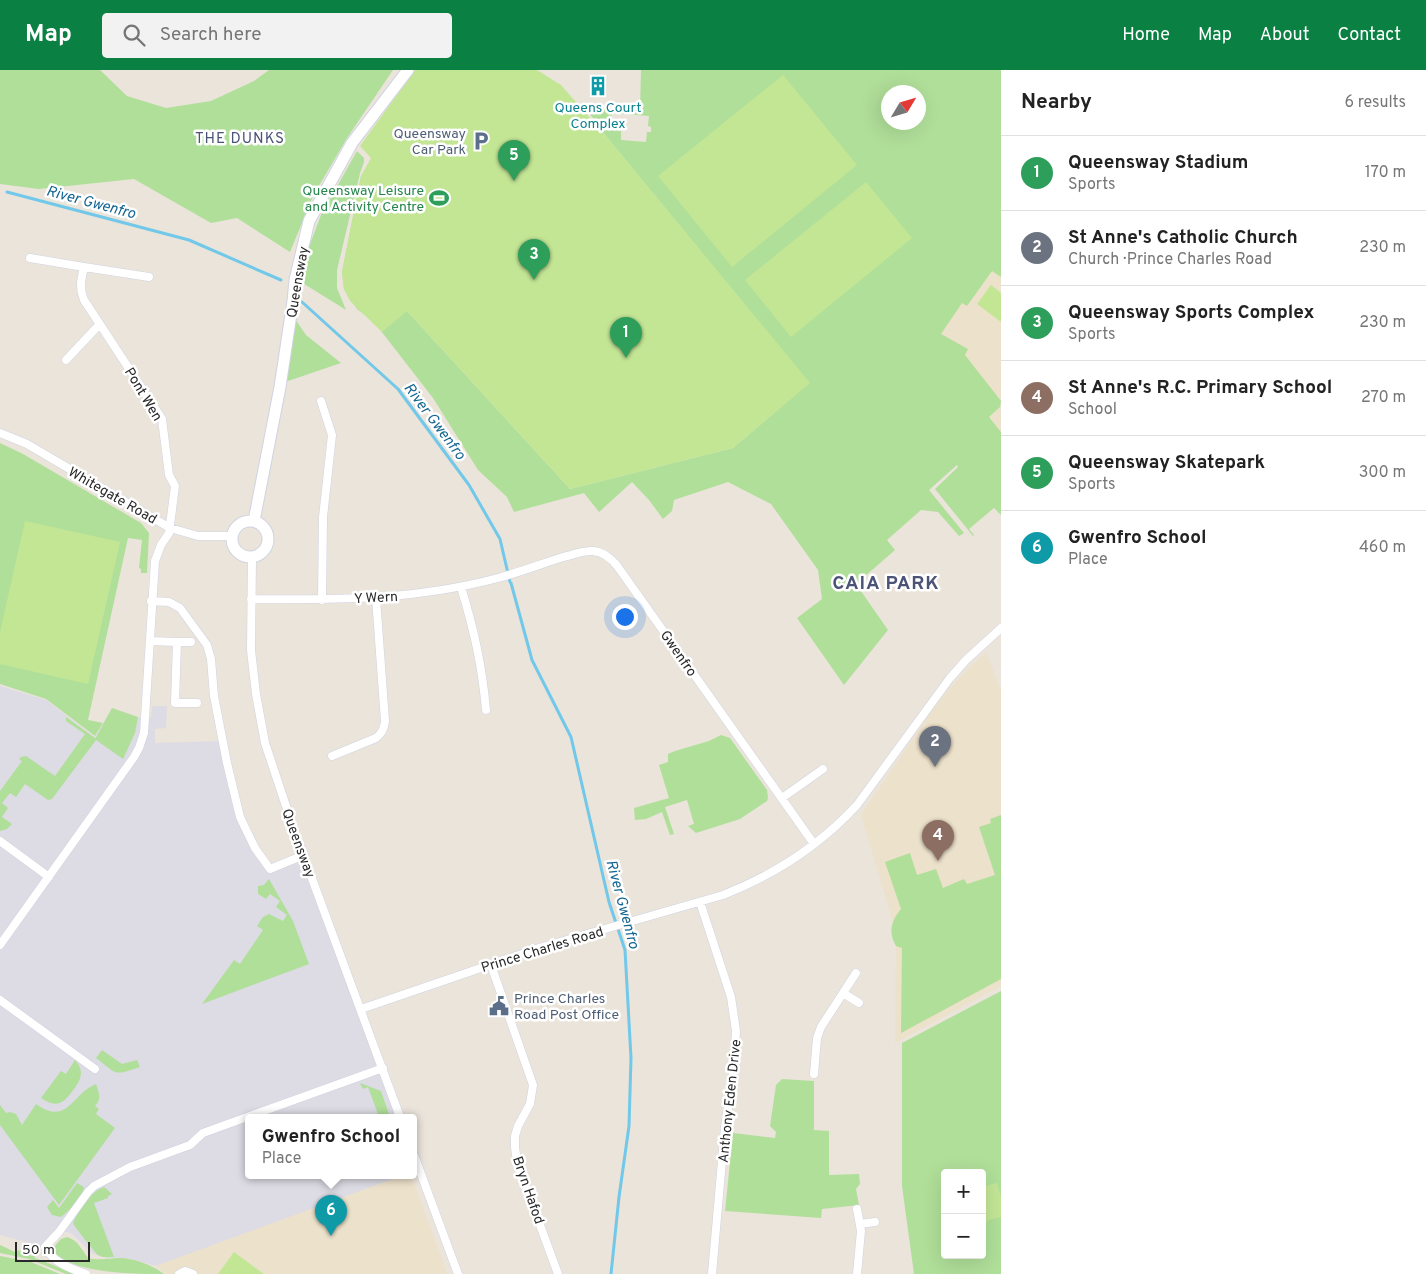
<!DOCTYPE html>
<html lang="en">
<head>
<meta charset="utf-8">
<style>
	body { margin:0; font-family:Overpass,sans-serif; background:#f2f2f2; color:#222 }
	.controls { position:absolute; right:15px; bottom:15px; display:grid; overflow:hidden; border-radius:5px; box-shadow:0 5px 20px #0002 }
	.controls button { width:45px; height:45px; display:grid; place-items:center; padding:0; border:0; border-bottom:1px solid #e0e0e0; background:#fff; color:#222; font:25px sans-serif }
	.compass { position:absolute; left:881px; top:15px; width:45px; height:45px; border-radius:50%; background:#fff; box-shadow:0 5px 20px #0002; rotate:52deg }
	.scale { position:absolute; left:15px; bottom:12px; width:75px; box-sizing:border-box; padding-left:5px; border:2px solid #292929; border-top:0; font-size:14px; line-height:18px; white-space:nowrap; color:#292929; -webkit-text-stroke:4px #fff; paint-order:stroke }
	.you { position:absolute; left:624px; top:546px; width:18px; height:18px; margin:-12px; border:4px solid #fff; border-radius:50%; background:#1a73e8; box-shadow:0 0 0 8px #1a73e833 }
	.badge { display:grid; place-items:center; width:32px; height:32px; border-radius:50%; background:#0b8043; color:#fff; font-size:16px; font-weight:700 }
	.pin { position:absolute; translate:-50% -41px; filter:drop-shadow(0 1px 2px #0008) }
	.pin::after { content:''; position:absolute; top:26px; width:18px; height:15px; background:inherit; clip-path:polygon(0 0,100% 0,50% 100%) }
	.popup { position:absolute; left:245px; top:1044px; width:172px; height:65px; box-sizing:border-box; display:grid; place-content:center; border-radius:5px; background:#fff; filter:drop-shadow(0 1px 4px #0005); font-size:16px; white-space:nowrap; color:#767676 }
	.popup b { font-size:19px; color:#222 }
	.popup::after { content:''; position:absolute; left:50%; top:100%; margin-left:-10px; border:10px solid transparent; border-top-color:#fff }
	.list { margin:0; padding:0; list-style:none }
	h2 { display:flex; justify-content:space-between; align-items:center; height:65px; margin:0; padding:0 20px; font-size:21px }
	h2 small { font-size:16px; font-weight:400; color:#767676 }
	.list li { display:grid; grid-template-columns:32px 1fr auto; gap:15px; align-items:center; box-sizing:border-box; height:75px; padding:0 20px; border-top:1px solid #e0e0e0 }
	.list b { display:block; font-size:19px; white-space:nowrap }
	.list p { margin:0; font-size:16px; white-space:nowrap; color:#767676 }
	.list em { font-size:16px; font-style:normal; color:#767676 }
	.icon { flex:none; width:28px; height:28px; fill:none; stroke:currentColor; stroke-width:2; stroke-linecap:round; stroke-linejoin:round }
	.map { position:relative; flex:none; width:1001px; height:1204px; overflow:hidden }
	header { display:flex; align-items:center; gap:30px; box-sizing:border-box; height:70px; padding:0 25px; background:#0b8043; color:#fff }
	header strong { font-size:24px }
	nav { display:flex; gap:28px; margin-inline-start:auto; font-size:18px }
	.search { width:350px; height:45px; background:#f2f2f2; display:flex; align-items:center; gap:12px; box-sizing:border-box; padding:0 18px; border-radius:5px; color:#767676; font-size:19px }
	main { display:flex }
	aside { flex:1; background:#fff }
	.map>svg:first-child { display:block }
	.industrial { fill:#dddbe3 }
	.education { fill:#ece1ca }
	.green { fill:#b0df99; fill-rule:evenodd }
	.pitch { fill:#c3e695 }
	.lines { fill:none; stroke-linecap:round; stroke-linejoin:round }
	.stream { stroke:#71c8e9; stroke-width:3 }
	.street-casing { stroke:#d0d3e1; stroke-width:9 }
	.secondary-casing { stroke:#d0d3e1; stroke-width:13 }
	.street { stroke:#fff; stroke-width:8 }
	.secondary { stroke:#fff; stroke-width:11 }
	.labels { text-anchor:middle; stroke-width:5; stroke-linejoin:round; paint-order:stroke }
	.culture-label { font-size:14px; fill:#0d838f; stroke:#fff }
	.service-label { font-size:14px; fill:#4e5e75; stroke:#fff; text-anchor:end }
	.leisure-label { font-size:14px; fill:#27864d; stroke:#fff; text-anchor:end }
	.street-label { font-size:14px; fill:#292929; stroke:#fff }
	.neighbourhood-label { font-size:15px; letter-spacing:1px; fill:#4b5377; stroke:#fff }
	.water-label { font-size:15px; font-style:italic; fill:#136592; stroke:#fff }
	.district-label { font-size:19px; font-weight:bold; letter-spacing:1px; fill:#4b5377; stroke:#fff }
</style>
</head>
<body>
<header>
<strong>Map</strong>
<div class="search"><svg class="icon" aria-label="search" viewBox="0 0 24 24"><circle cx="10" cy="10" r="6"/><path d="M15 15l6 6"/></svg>Search here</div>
<nav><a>Home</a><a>Map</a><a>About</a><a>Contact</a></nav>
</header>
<main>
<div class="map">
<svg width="1001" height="1204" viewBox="0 0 1001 1204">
	<rect width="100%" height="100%" fill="#eae4db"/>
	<path class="industrial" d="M0,616L46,630L95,667L112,638L140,648H151L152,636H167L166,658L155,659V673L222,671L240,747L270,799L304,785L400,1047H248V1105H404L156,1196L127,1188H107L93,1184L72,1164L67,1162H59L45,1177L0,1165Z"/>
	<path class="education" d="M1001,159V362L921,269Z
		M986,582L1001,621V916L895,973L896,870L894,855L861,745L936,635L961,606Z
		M404,1105H411L447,1204H166L156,1196Z"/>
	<path class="green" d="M0,0H100L127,26L166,38L211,31L254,11L269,0H393L347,68L313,126L290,182L237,148L211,153L134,109L39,119L0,114Z
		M641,0H1001V207L992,201L967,236L962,233L941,264L968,279L965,285L1001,331L1000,337L989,347L1001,362V445L994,438L969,459L974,465L973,466L935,419L958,397L957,395L929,420L964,463L959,466L938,442L921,440L887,470L895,480L856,514L888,560L844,615L797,548L822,529L818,500L771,434L728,412L674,430L672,441L663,449L649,430L632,412L599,442L584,423L514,442L507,427L478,400L433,328L374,252L357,239L344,219L342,202L361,106L407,241L570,419L733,378L809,313L601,60L621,61V70L646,72L647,62H651V57L648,56L649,46L612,43L611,51L593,48L581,34L609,40L640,42ZM888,22H918V52H888Z
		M357,81L364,88V92L360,103L337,200V218L346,240L301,212L309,177L321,145Z
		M295,249L306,265L341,293L285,312Z
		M0,373L23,384L141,453L149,463L147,503H141V499L139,498L142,470L128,468L88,650L103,653L95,666L46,629L0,614Z
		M112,638L138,647L135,663L123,689L96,670L52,729L48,730L25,714L16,727L10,723L2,733L8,738L2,747L12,754L7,759L0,761V721L22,691L19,689L21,687L26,686L55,706L85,664L66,651V647L95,668V669Z
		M721,665L730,668L767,720L768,728L767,731L740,749L696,763L688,756L694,754L687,730L665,737L674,764L670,765L662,742L646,749L635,750L634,738L669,728L659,695L668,692V684L675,681L709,671Z
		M1001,745V909L901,963L902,878L896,876C888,862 891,851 901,839L885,792L910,783L917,805L936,799L943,818L964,809L967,814L995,805L979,757L991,753L990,749Z
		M269,809L293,851L309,894L202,934L234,890L240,894L263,860L257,856L263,847L269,844L283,851L287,845L276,837L280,831L270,824L266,829L258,824V816L264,815Z
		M1001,921V1204H914L902,1116V973ZM945,1103H982V1185H945Z
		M102,980L122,994L137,990L140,997C113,1006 118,1005 96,988Z
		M75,990C84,1000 82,1008 74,1019C64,1033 57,1039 41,1028L61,1001L66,1004Z
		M782,1009L814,1011V1060L829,1061V1105L859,1104L860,1114L856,1119L859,1135L822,1139L821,1148L725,1141L733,1063L775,1068L776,1062L770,1056L776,1015Z
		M360,1013L381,1021L390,1047H379L368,1017L363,1019Z
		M96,1014C99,1024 102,1028 95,1036L99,1039L96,1044L115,1058L59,1135L0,1055V1035L6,1043L10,1042L16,1044L22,1055L36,1034C68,1057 72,1023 96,1014Z
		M77,1113L84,1117C83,1127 69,1141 61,1147L52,1145L47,1137L53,1130L59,1138Z
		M104,1117L112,1124L108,1126V1128L94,1133L114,1187C108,1187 102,1188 98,1185C95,1183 74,1156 73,1153C79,1140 91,1121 104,1117Z
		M67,1167C78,1170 82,1180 88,1188C100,1191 109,1188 120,1188C134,1188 154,1196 164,1204C133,1204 69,1204 52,1179L61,1169Z
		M0,1175L17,1183L18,1180L32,1186L34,1185L35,1188L76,1204H66L29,1189L0,1183Z
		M0,1186L31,1192L60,1204H0Z"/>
	<path class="pitch" d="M415,0H537L561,15L611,72L810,313L733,378L570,419L407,241L382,262L350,231L344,219L342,202L361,106L371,88L360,76Z
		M783,5L857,95L732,197L658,106Z
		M866,112L912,168L791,267L745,210Z
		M991,215L1001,223V252L977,234Z
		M25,451L120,472L88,614L0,594V562Z
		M997,1113L1001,1127V1147L982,1152V1117Z
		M234,1182L264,1204H218Z"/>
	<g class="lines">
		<path class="stream" d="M7,122L189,170L281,210
			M302,232L398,319L469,415L500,469L510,512
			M511,513L532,590L571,667L609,832L625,880L631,988L629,1056L619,1127L611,1204"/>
		<defs>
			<path id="street" d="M30,188L84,197
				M66,290L99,255
				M321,331L332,365L323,447L322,530
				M0,363L27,374L170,458L198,466H232
				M252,487L251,580L256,624L265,673L293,757L400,1047
				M461,517C474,560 482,595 486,640
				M251,529C335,530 416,530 498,508C520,502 541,494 563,487C573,485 583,480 593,481C604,482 611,488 618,497L814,774
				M151,531L169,532L180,538L207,575L211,589L214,626L227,693L240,747L255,778L270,799L304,785
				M150,571L177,572L175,633H197
				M177,572H191
				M332,686L376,668C382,663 384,659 385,651L376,528
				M782,728L823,699
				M0,771L49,807
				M700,832L731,927L736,961L734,996L725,1057L712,1204
				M0,875L134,687L139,678L144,663L155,491L161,475L169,463L175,416L169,405L162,349L84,230C79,218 81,210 84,197L149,207
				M491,895L533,1015L530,1034L518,1056L515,1066V1077L517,1092L558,1204
				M843,923L859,933
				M0,930L95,999
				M361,939L539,878L723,825C774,805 820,775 857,735L950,608L966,590L1001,558
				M814,1004L817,968L821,957L856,903
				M414,1085L458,1204
				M860,1154L875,1152
				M86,1204C69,1198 54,1193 45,1177L59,1162L88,1122L94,1116L130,1097L190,1075L203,1063L383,998
				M179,1204L185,1201L193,1204
				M857,1204L861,1161L857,1139"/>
			<path id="secondary" d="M232 469a18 18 0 1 1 36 0a18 18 0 1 1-36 0Z
				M254,451L280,317L293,231L295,210L309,151L352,73L408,0"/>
		</defs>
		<use href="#street" class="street-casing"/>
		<use href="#secondary" class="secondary-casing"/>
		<use href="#street" class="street"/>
		<use href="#secondary" class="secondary"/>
	</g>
	<defs>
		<symbol id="building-bare" viewBox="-9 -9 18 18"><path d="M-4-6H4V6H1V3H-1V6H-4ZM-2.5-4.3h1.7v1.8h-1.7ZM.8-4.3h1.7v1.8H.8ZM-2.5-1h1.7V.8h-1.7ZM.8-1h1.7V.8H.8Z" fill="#0f9aa8" stroke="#fff" stroke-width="2.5" paint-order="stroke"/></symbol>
		<symbol id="parking-bare" viewBox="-9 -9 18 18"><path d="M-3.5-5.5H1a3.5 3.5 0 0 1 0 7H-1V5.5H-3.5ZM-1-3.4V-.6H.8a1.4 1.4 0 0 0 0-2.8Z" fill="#5c6f8a" stroke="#fff" stroke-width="2.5" paint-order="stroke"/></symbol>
		<symbol id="stadium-bare" viewBox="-9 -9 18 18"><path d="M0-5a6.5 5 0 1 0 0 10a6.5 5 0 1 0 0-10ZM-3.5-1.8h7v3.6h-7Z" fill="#2e9e5b" stroke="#fff" stroke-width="2.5" paint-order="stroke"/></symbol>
		<symbol id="civic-bare" viewBox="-9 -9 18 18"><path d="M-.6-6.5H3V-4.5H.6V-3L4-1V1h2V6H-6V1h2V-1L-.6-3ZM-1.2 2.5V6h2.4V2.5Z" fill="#5c6f8a" stroke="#fff" stroke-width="2.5" paint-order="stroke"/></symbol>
	</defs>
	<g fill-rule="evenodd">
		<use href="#building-bare" x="584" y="2" width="28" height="28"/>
		<use href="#parking-bare" x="467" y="57" width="28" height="28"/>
		<use href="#stadium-bare" x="425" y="114" width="28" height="28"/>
		<use href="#civic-bare" x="485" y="922" width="28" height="28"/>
	</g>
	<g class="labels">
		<g class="culture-label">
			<text x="598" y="42">Queens Court<tspan x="598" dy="16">Complex</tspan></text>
		</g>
		<g class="service-label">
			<text x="466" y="68">Queensway<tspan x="466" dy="16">Car Park</tspan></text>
			<text x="514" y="933" text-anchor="start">Prince Charles<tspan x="514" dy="16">Road Post Office</tspan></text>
		</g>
		<g class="leisure-label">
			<text x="424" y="125">Queensway Leisure<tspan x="424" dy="16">and Activity Centre</tspan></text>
		</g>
		<g class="street-label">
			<text transform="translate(297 212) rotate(-80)" y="5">Queensway</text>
			<text transform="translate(144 324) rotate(59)" y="5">Pont Wen</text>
			<text transform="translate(113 425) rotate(30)" y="5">Whitegate Road</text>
			<text transform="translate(376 527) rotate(-3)" y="5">Y Wern</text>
			<text transform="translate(679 583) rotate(55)" y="5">Gwenfro</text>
			<text transform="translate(299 773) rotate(70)" y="5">Queensway</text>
			<text transform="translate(542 879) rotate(-17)" y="5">Prince Charles Road</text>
			<text transform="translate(729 1031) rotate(-84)" y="5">Anthony Eden Drive</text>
			<text transform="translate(529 1120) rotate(71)" y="5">Bryn Hafod</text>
		</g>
		<g class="neighbourhood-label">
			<text x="240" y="73">THE DUNKS</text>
		</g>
		<g class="water-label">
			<text transform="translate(91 132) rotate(15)" y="5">River Gwenfro</text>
			<text transform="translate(435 351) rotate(53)" y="5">River Gwenfro</text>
			<text transform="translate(623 834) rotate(75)" y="5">River Gwenfro</text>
		</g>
		<g class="district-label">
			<text x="886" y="519">CAIA PARK</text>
		</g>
	</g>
</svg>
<div class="controls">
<button>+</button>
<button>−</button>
</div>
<svg class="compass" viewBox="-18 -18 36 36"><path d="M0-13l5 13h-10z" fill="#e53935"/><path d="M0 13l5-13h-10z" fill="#767676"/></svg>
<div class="scale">50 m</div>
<div class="you"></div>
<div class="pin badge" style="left:626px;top:288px;background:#2e9e5b">1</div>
<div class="pin badge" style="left:935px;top:697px;background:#6b7280">2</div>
<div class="pin badge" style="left:534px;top:210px;background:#2e9e5b">3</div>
<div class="pin badge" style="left:938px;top:791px;background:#8d6e63">4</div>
<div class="pin badge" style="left:514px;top:111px;background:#2e9e5b">5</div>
<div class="pin badge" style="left:331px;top:1166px;background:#0f9aa8">6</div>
<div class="popup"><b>Gwenfro School</b>Place</div>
</div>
<aside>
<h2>Nearby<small>6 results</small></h2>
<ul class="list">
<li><span class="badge" style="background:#2e9e5b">1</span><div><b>Queensway Stadium</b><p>Sports</p></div><em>170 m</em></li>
<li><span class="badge" style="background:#6b7280">2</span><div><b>St Anne's Catholic Church</b><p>Church · Prince Charles Road</p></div><em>230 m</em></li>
<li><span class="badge" style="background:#2e9e5b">3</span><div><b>Queensway Sports Complex</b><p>Sports</p></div><em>230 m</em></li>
<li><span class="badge" style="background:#8d6e63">4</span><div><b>St Anne's R.C. Primary School</b><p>School</p></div><em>270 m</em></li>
<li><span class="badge" style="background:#2e9e5b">5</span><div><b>Queensway Skatepark</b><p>Sports</p></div><em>300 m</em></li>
<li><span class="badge" style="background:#0f9aa8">6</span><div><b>Gwenfro School</b><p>Place</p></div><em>460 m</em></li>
</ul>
</aside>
</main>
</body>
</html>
